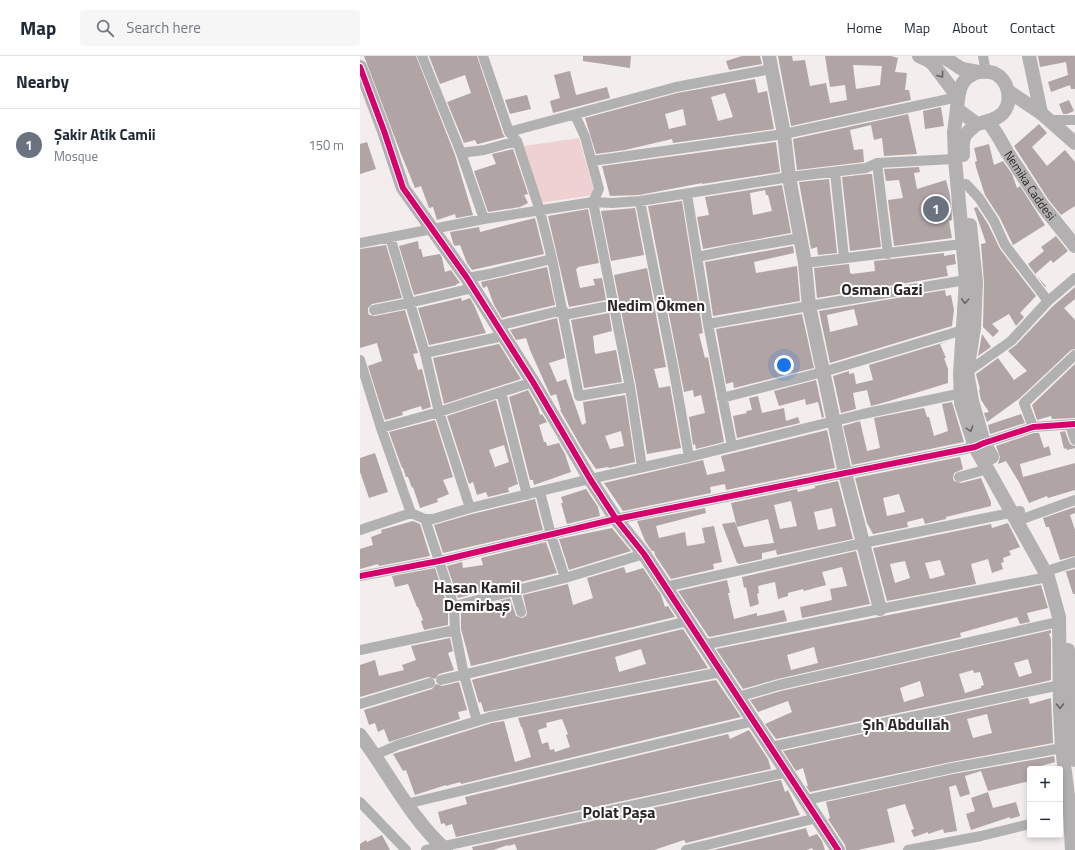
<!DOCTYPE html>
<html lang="en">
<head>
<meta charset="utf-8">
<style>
	body { margin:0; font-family:"Titillium Web",sans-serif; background:#f6f6f7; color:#1f2937 }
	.controls { position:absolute; right:12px; bottom:12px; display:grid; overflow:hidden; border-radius:4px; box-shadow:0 2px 6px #0003 }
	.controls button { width:36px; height:36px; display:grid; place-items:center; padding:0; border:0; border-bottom:1px solid #e0e1e3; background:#fff; color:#1f2937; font:20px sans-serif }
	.you { position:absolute; left:424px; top:309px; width:14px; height:14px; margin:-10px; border:3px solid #fff; border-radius:50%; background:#1a73e8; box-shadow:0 0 0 6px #1a73e833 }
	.badge { display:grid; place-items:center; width:26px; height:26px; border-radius:50%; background:#716c6c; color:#fff; font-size:13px; font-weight:700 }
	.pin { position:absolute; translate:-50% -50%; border:2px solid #fff; box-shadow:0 1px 4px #0006 }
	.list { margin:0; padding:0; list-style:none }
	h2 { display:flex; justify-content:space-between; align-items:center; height:52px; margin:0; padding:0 16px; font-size:17px }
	h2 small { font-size:13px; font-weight:400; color:#747a83 }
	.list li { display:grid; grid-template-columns:26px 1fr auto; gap:12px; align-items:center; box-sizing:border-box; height:72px; padding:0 16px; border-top:1px solid #e0e1e3 }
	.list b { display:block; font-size:15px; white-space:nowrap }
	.list p { margin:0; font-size:13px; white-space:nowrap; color:#747a83 }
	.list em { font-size:13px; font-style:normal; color:#747a83 }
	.icon { flex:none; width:22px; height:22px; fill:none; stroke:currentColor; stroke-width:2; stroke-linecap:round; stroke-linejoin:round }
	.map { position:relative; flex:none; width:715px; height:794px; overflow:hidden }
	header { display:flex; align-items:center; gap:24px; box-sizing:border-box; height:56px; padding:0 20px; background:#fff; border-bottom:1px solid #e0e1e3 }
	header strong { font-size:19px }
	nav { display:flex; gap:22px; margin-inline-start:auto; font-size:14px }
	.search { width:280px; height:36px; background:#f6f6f7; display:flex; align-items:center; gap:10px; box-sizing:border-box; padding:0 14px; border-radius:4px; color:#747a83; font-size:15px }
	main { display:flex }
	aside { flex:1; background:#fff }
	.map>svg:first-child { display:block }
	.green { fill:#f0d1d2 }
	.building { fill:#b1a4a4; fill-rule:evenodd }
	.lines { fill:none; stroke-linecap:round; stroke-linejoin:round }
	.street { stroke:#b2b1b1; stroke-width:10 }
	.secondary { stroke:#b2b0b0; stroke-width:14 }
	.cycleway-casing { stroke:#fff; stroke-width:8 }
	.cycleway { stroke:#d6006c; stroke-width:6 }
	.oneway { stroke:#686465 }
	.labels { text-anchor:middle; stroke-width:4; stroke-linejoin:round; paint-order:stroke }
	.street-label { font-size:12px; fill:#2b2627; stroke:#fff }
	.district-label { font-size:16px; font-weight:bold; fill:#2b2627; stroke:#fff }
</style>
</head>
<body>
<header>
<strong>Map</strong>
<div class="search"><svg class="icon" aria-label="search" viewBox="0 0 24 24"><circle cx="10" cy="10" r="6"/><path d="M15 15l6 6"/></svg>Search here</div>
<nav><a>Home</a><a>Map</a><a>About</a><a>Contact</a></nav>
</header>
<main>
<aside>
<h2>Nearby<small></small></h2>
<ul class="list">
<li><span class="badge" style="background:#6b7280">1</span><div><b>Şakir Atik Camii</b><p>Mosque</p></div><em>150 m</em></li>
</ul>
</aside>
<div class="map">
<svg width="715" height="794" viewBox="0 0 715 794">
	<rect width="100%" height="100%" fill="#f3eded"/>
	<path class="green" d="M219,82L233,131V139L180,147L164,90Z"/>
	<path class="building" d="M4,0H56L95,99L113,159L96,162L95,158L77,164L73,151L69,152L61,130L55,132L41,98Z
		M69,0H117L143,78L145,81L118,88H117L115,84L104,87L87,46L111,37L105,19L80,28Z
		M223,0H271L270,12L223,5Z
		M382,0H400L402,8L369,14L366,5Z
		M418,0H432L433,5L445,4L450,30L466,27L470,47L487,44L485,29L470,31L465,0H531L538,2L535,16L547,17L545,34H549L551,44L431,70ZM493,9L522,10L520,29L496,33Z
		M678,0H715V33H711L710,29L691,36L688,26L708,19L706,6L680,11Z
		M210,15L216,39L247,31L250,42L193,57L190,45L200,42L194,19Z
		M395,23L398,37L407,35L414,73L313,87L312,83L265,94L236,98L225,62L317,37ZM365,37L373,61L358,65L351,41ZM323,53L326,69L309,73L305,58Z
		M167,39L171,53L150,58L145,44Z
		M709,44L714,55L707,58H703L699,48Z
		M581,51L584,70L565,73L563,55Z
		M548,58L557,98L524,100L522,82L514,84L511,69L490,74L494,94L503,93L504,106L437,114L433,83Z
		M679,68L687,77L672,91L687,110L705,94L715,106V150L701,159L688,143L654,90Z
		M7,86L16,113L0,118V88Z
		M416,86L420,116L342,128V127L279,139L250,140L242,110Z
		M629,88L634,109L643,105L652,118L657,132L660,130L685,169L653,189L640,162L625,139L616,111L615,106L617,105L614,92Z
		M153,93L168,138L164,139L168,147L160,151L128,156L114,115L136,108L132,98Z
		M559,111L560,116L554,117L557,133L586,124L590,139L592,164L589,165L592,182L534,190L528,144L543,142L539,124L526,125L524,113Z
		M508,118H512L521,191L490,195L482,121Z
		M469,123L477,197L458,199L457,191L451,193L439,126Z
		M422,129L431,177L343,193L337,161L349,159L345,141ZM405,134L406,139H408L412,155L393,159L390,137Z
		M322,145L343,277L339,278L345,302L348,301L364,386L336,393L335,388L333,389L329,361L345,357L341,339L334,341L333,334L324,336L288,150Z
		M617,151L628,168L640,193L676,240L660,257L664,261L656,270L649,258L632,268L639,275L633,281L623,271L624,226L621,188L626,187L614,152Z
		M275,152L284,199L251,205L241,155Z
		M228,153L239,207L218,211V212L216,213L220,232L235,229L233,223L242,222L246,244L209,251L188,160Z
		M175,162L184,198L112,214L107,207L100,189L95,190L93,187L90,176L119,171L120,176Z
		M696,180L708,195L693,207L691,204L675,218L686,230L685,231L668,208L684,195L681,191Z
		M58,185L59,193H61L63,201L80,198L82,202L85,216L91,214L100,227L96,228L97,229L54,239L39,190Z
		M26,189L42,242L12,248L8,252V256L9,259L15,260L45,254L58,297L53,298L58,314L62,313L71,351L62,354L61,350L42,356L43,359L25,364L8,310L22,305L17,287L0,292V193Z
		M433,190L434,197L394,206L396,217L437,210L440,245L353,260L345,206Z
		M584,197V200L595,198V202L596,208L586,210L588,220L457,242L454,212L489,208L490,217L492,218L515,215L514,205Z
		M187,211L195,249L145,261L142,262L134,249L127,230L123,232L121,226Z
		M287,212L306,311L294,313L299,332L310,330L321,392L287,398L276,330L254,219Z
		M715,231V243L704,252L715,264V293L711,294L660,342L627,366L624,357L629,356L621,344L619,334L620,333L616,318L638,302L654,324L667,315L648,295L656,289L693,250Z
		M585,234L586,240L591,239L594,254L592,270L470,307L459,255ZM494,253L498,269L470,276L467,259Z
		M101,242L102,245L110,242L114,249L126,277L69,289L58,252Z
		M249,257L252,275L233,280L235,298L256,294L262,326L224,332L211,264Z
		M442,258L454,312L374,332L373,326L366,328L356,273Z
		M197,262L205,302L189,307L197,326L206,323L222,369L226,367L223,346L265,339L275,406L249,412L248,411L236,413L223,394L200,354H201L196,338L191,340L187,332L170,294L166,282L156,284L150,274ZM261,375L264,390L250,393L245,380Z
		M622,278L631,291L618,300Z
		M592,284L580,288L586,302H584L588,313V327L526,346L511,350L507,334L493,337L496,353L481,357L473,320L489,315V318L494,317L496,328L513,324L509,309Z
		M139,288L161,323L84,348L73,302Z
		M715,308V362L692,363L691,360L677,364L672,349Z
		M456,324L464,361L462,362L458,346L446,349L445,343L419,350L414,335Z
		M168,334L178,352L180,359L182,358L187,366L179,369L184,386H186L187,390L199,387L205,398L211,416L174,429L173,424H170L149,341Z
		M398,340L402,357L424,352L426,365L438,361L440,367L377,382L373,360L387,357L386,355L392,354L389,342Z
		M136,344L158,428L148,432L149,436L128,441L126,436L117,439L113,426L109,428L87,360ZM144,389L149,406L135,411L129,394Z
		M592,346L604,386L492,409L483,370L500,365L507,395L520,392L514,362L564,352L567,361H569L574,380L588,375L582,348Z
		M661,358L665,367L630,378L628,369Z
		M75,364L93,421L83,424L89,438L77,443L78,446L60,452L53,431L52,432L48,421H46L43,412H42L29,376Z
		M467,374L475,412L366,434L365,428L350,431L351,437L263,455L244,427L343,404L347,419L365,415L361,400Z
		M705,375L709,386L711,389L715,390V392L707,394L706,392L704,393L700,376Z
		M674,377H679L684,392L689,390L691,399L660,408L663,421L715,407V434L688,442L687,440L669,447L659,426L646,405L638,408L640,401L636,390Z
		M15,397L28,436L9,442L0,416V402Z
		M600,401L603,413L594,417L593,422L594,425L601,427L621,422L631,446V450L586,461V463L565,468L563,462L547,466L548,471L513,478L507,467L495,422ZM539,438L545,456L527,460L523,442Z
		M478,425L493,483L417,499L416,494L402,497V503L379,508L378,507H377L362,468L375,466L384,491L414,487L408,463L377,471L371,447L437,433L438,436L455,432V430ZM431,445L437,470L420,473L414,449ZM472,452L476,470L458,474L454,456Z
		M226,433L238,451L240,460L207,468L201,447H203L201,441Z
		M175,443L183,474L83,497L74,469L112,458Z
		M715,451V457L710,459L715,474V500L700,504L689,471H686L683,462Z
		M345,452L346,457L296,470L299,482L325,476L327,490L345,487L342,472L354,470L362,506L353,508L354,513L311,523L295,499L294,495H292L285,485L277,465Z
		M53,465L60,468L70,500L19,510L18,508L0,513V493L13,489L11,481L22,477L21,474Z
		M648,467L660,491L649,495L651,499L643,502L644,506L641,507L643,513L632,517L628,503L611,508L616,528L527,545L513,492L631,468L632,472ZM580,504L585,519L570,523L565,507ZM545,505L550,522L535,527L530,508Z
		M252,472L271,495L209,514L199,483Z
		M186,486L197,517L98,542L87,510L102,506L103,512L123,509L121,502Z
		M496,495L510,548L442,562L440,551L472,544L470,533L487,530L482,511L462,516L466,529L444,535L443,533L428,537V540L418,543L415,526L398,530L399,537L397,538L399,548L390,551L386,531L384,532L382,521Z
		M264,511L266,517H267L283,512L301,539L305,551L308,550L315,561L111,610L101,573V555L150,542L156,560L162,562L166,560L167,557L163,539L208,528L213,549L233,542L227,522Z
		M75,512L88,551V569L64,574L61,565L63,564L58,551H57L48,528L35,531L32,520Z
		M715,513V538H713L706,516H704Z
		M367,524L370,537H368L374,563L397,557V560L424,554L427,565L349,581L318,535Z
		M681,529L688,552L667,557L670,566L660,568L657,561L600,577L601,581L418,623L383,633L356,593ZM454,591L458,607L431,614L427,599Z
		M323,573L348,612L124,656L121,646L119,647L112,624L115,623ZM281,593L286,608L259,616L255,601Z
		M691,574V577L689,578L691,583V624L679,627L416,683L405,668L432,656L428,645L398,656L390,644L421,635ZM668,603L672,617L659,621L654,607ZM613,614L614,617L620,616L624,629L621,630V632L605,637L599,618ZM560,625L564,640L544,646L540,632Z
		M90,582L93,595L88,597L94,614L79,618L75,623L68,621L0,641V609L15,604L19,620L44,614L42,609L56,604L51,590Z
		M356,624L381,661L101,728L100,726L86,730V729L55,739L46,714L43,715L33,698L132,667L144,665L155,706L171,701L162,671H161L158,662ZM202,663L208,678L206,679L210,691L195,696L194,693L190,694L188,686L182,688L178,674L187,671L186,667Z
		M99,626L107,654L98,656L100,663L29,686L24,673L18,676L15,667L9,669L4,654L72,633L76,628L82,630Z
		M668,642L670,648L691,642L693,687L591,706L450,736L446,730H448L443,712L436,715L423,695ZM627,658L632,677L613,682L607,663Z
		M389,674L408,703L411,713L96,781L92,768L86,770L84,767L81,768L78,756L107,748L105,741L368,678L370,683Z
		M694,700L695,706L681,710L675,712V713H670V725L628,735L621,715L605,720L610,738L600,741L596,729L589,731L597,775L584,777L583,773L568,778V776L554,781L551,774L554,773L545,748L527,753L535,786L498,794H486L485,789L468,763L470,762L466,746L593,718Z
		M421,724L425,736L428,734L440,759L326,787L324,784L294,794H157L155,788L148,790V789L133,794H113L112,791Z
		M628,736L633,752L656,746L660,760L650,763V761L611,774L606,758L615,755L611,742Z
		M446,772L449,781L457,778L462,785L465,794H453L452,792L447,794H353Z
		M22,779L30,794H0V788L6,784L7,786Z"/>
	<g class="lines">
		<path class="street" d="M62,0L101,97L124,163
			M123,0L149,76L157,85L180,155L192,203L219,340L270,331
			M623,0L626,16
			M215,59L225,81L239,133L233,146L270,331L282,411
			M689,64H715
			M149,76L316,31L411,13
			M101,97L124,94L157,85
			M232,105L424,78L598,41
			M517,107L528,198
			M475,116L484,202
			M606,128L619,142L634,165L645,189L688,245
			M327,138L348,268L372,390
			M280,145L314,316L329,401
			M30,181L65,297L79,356L110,452
			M0,187L124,163L233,146L252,147L280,145L429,121L506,112L517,107L595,103
			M337,201L382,192L440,182
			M445,207L602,188
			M107,222L129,218L192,203
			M14,254L49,247L113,232
			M204,259L254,249
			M348,268L449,250L606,224
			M137,270L203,254
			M65,297L143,280
			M0,304L21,372L51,457
			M607,316L651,285L688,245L715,222
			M141,336L167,439
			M362,342L463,316L603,274
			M710,369L715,384
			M673,371L664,347L715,299
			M21,372L79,356L173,326
			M599,421L628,413
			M180,436L191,479L205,522
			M665,462L715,444
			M65,463L94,550L95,574L104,619L117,665
			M0,474L51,457L65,463H73L110,452L230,423L329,401L503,358L607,336
			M693,513L715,506
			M0,520L79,505L256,463L615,391L624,387L673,371L715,368
			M305,531L503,487L660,455
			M155,535L161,556
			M94,550L205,522L284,498
			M343,589L520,553L688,521
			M0,594L95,574
			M81,624L328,565
			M378,641L419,629L698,566
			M0,648L70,627
			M411,691L700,629
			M15,699L38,689L130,661L361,616
			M446,744L592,712L702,692
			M0,746L46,794
			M46,748L394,665
			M66,794L428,716
			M326,794L457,762
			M548,794L621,780L670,768"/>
		<g class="secondary">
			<path d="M409,0L424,78L429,121L445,207L449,250L485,417L520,553"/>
			<path d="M559,0L568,4L573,8L598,41"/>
			<path d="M582,0L602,13L618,16"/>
			<path d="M669,0L681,57"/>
			<path d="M0,11L24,75L43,132L107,222L173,326L230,423L256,463L284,498L478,794"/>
			<path d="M618,16C624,16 629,15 634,17C649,24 653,45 643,57C636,64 626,66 617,68L597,53C599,34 599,23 618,16Z"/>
			<path d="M648,35L681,57L715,87"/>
			<path d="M597,53L594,76L595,103L606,224L600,318L601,347L615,391L688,521L699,561L700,654L702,692L710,756L712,794"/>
			<path id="s1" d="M628,65L638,80L647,96L682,149L715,190"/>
			<path d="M603,99C602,81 603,79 617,68"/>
			<path d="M610,169L616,226L614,272L607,316L612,345L624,387L632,401"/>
			<path d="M708,594L713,689L715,704"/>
			<path d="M0,679C29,717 50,762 86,794"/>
		</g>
		<defs>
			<path id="cycleway" d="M0,11L24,75L43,132L107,222L173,326L230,423L256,463L284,498L478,794
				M0,520L79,505L256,463L615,391L624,387L673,371L715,368"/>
		</defs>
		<use href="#cycleway" class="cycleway-casing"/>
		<use href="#cycleway" class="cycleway"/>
	</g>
	<defs><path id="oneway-chevron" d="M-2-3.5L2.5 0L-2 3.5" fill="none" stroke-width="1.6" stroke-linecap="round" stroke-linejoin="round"/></defs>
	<g class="oneway">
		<use href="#oneway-chevron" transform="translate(581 19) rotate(52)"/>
		<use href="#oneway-chevron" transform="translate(605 245) rotate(93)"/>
		<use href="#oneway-chevron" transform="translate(610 373) rotate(72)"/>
		<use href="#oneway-chevron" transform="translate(700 650) rotate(89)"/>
	</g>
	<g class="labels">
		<g class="street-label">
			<text dy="4" stroke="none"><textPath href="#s1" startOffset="77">Nemika Caddesi</textPath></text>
		</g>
		<g class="district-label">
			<text x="522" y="239">Osman Gazi</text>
			<text x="296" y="255">Nedim Ökmen</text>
			<text x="117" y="537">Hasan Kamil<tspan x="117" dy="18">Demirbaş</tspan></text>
			<text x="546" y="674">Şıh Abdullah</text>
			<text x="259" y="762">Polat Paşa</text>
		</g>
	</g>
</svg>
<div class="controls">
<button>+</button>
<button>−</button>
</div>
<div class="you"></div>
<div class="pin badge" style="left:576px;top:153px;background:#6b7280">1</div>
</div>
</main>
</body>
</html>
